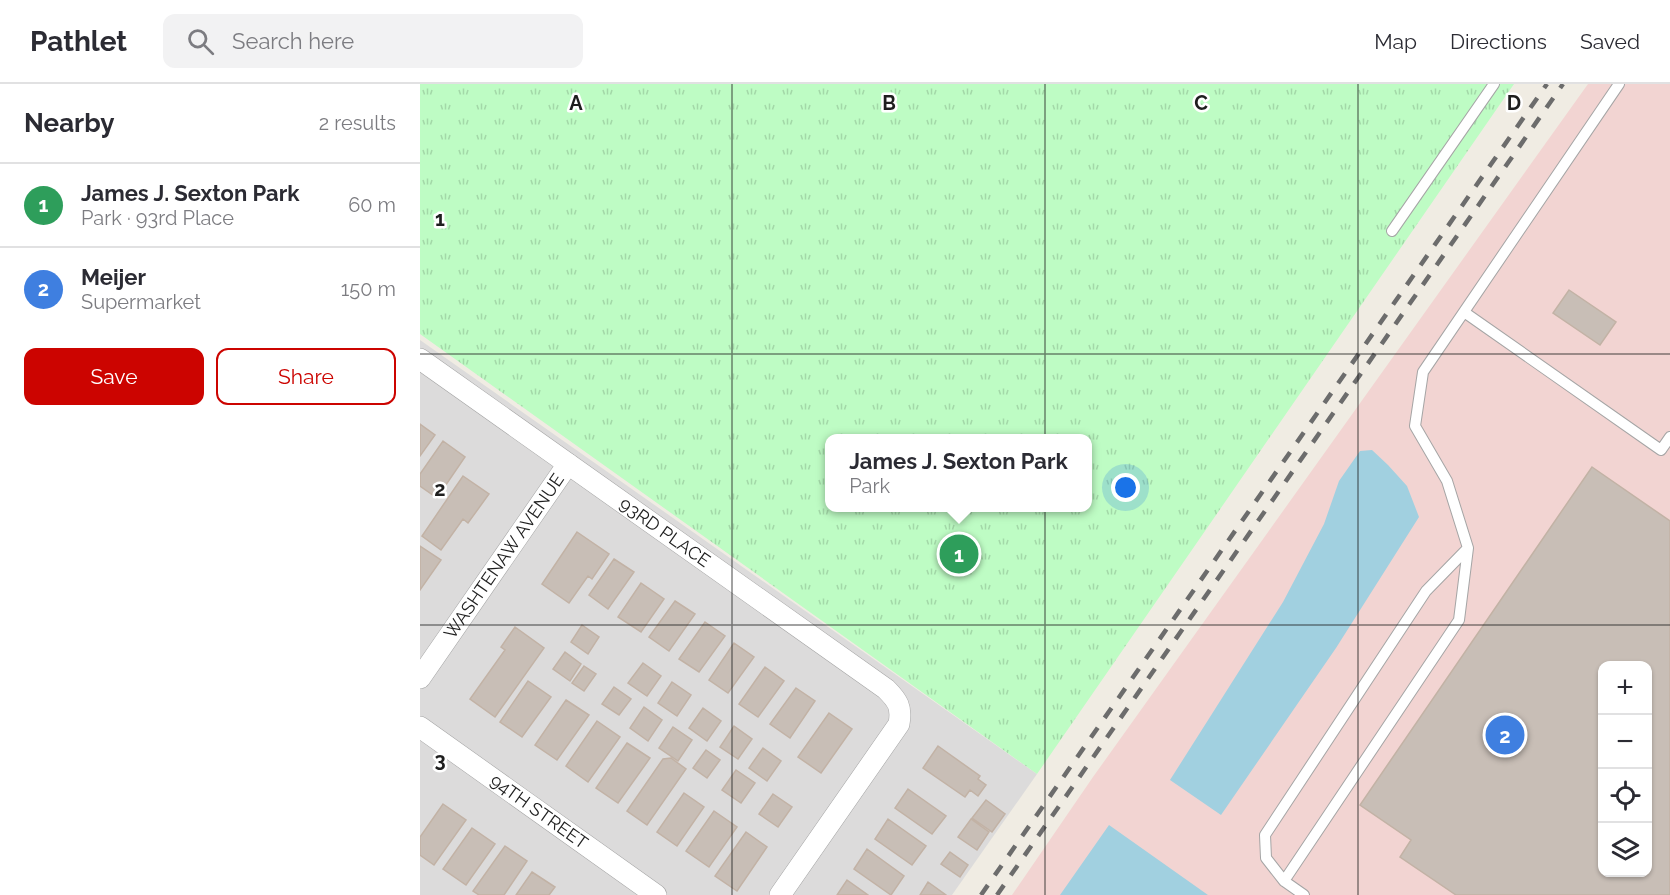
<!DOCTYPE html>
<html lang="en">
<head>
<meta charset="utf-8">
<style>
	body { margin:0; font-family:Raleway,sans-serif; background:#f2f2f3; color:#2b2b33 }
	.controls { position:absolute; right:18px; bottom:18px; display:grid; overflow:hidden; border-radius:12px; box-shadow:0 2px 4px #0004 }
	.controls button { width:54px; height:54px; display:grid; place-items:center; padding:0; border:0; border-bottom:2px solid #e1e1e2; background:#fff; color:#2b2b33; font:30px sans-serif }
	.you { position:absolute; left:706px; top:404px; width:21px; height:21px; margin:-15px; border:4px solid #fff; border-radius:50%; background:#1a73e8; box-shadow:0 0 0 9px #1a73e833 }
	.badge { display:grid; place-items:center; width:39px; height:39px; border-radius:50%; background:#cc0400; color:#fff; font-size:20px; font-weight:700 }
	.pin { position:absolute; translate:-50% -50%; border:3px solid #fff; box-shadow:0 2px 6px #0006 }
	.popup { position:absolute; left:405px; top:350px; width:267px; height:78px; box-sizing:border-box; display:grid; place-content:center; border-radius:12px; background:#fff; filter:drop-shadow(0 2px 4px #0005); font-size:20px; white-space:nowrap; color:#7c7c81 }
	.popup b { font-size:22px; color:#2b2b33 }
	.popup::after { content:''; position:absolute; left:50%; top:100%; margin-left:-12px; border:12px solid transparent; border-top-color:#fff }
	.list { margin:0; padding:0; list-style:none }
	h2 { display:flex; justify-content:space-between; align-items:center; height:78px; margin:0; padding:0 24px; font-size:26px }
	h2 small { font-size:20px; font-weight:400; color:#7c7c81 }
	.list li { display:grid; grid-template-columns:39px 1fr auto; gap:18px; align-items:center; box-sizing:border-box; height:84px; padding:0 24px; border-top:2px solid #e1e1e2 }
	.list b { display:block; font-size:22px; white-space:nowrap }
	.list p { margin:0; font-size:20px; white-space:nowrap; color:#7c7c81 }
	.list em { font-size:20px; font-style:normal; color:#7c7c81 }
	.actions { display:flex; gap:12px; padding:18px 24px }
	.actions a { flex:1; padding:14px 0; border:2px solid #cc0400; border-radius:12px; text-align:center; font-size:21px; color:#cc0400 }
	.actions .main { background:#cc0400; color:#fff }
	.icon { flex:none; width:33px; height:33px; fill:none; stroke:currentColor; stroke-width:2; stroke-linecap:round; stroke-linejoin:round }
	.map { position:relative; flex:none; width:1250px; height:811px; overflow:hidden }
	header { display:flex; align-items:center; gap:36px; box-sizing:border-box; height:84px; padding:0 30px; background:#fff; border-bottom:2px solid #e1e1e2 }
	header strong { font-size:28px }
	nav { display:flex; gap:33px; margin-inline-start:auto; font-size:21px }
	.search { width:420px; height:54px; background:#f2f2f3; display:flex; align-items:center; gap:15px; box-sizing:border-box; padding:0 21px; border-radius:12px; color:#7c7c81; font-size:22px }
	main { display:flex }
	aside { flex:1; background:#fff }
	.map>svg:first-child { display:block }
	.residential { fill:#dcdbdb }
	.commercial { fill:#f2d4d2; fill-rule:evenodd }
	.park { fill:url(#park-tufts); fill-rule:evenodd }
	.water { fill:#a1d0e0 }
	.building { fill:#c8beb6; stroke:#c2b2a5; stroke-width:1.5; fill-rule:evenodd }
	.lines { fill:none; stroke-linecap:round; stroke-linejoin:round }
	.lane-casing { stroke:#a5a5a5; stroke-width:12 }
	.street-casing { stroke:#a5a5a5; stroke-width:22 }
	.lane { stroke:#fff; stroke-width:10 }
	.street { stroke:#fff; stroke-width:21 }
	.rail { stroke:#6c6c6c; stroke-width:4.5; stroke-dasharray:12 12; stroke-linecap:butt }
	.grid { fill:none; stroke:#1e1e1e; stroke-width:1.5; stroke-opacity:0.55 }
	.labels { text-anchor:middle; stroke-width:5; stroke-linejoin:round; paint-order:stroke }
	.street-label { font-size:18px; fill:#1e1e1e; stroke:#fff }
	.grid-label { font-size:20px; text-anchor:middle; font-weight:bold; fill:#1e1e1e; stroke:#fff; stroke-width:5; stroke-linejoin:round; paint-order:stroke }
</style>
</head>
<body>
<header>
<strong>Pathlet</strong>
<div class="search"><svg class="icon" aria-label="search" viewBox="0 0 24 24"><circle cx="10" cy="10" r="6"/><path d="M15 15l6 6"/></svg>Search here</div>
<nav><a>Map</a><a>Directions</a><a>Saved</a></nav>
</header>
<main>
<aside>
<h2>Nearby<small>2 results</small></h2>
<ul class="list">
<li><span class="badge" style="background:#2e9e5b">1</span><div><b>James J. Sexton Park</b><p>Park · 93rd Place</p></div><em>60 m</em></li>
<li><span class="badge" style="background:#3f7fe0">2</span><div><b>Meijer</b><p>Supermarket</p></div><em>150 m</em></li>
</ul>
<div class="actions"><a class="main">Save</a><a>Share</a></div>
</aside>
<div class="map">
<svg width="1250" height="811" viewBox="0 0 1250 811">
	<defs>
		<pattern id="park-tufts" width="24" height="20" patternUnits="userSpaceOnUse" patternTransform="scale(1.5)"><rect width="24" height="20" fill="#befcc4"/><path d="M3 7l-1-3M5 7V3M7 7l1-3M15 17l-1-3M17 17v-4M19 17l1-3" fill="none" stroke="#a3d8a8"/></pattern>
	</defs>
	<rect width="100%" height="100%" fill="#f0ece3"/>
	<path class="residential" d="M0,256L617,690L532,811H0Z"/>
	<path class="commercial" d="M1168,0H1250V811H592L673,693ZM1182,582H1228V788H1182Z"/>
	<path class="park" d="M0,0H1094L617,690L0,250ZM410,354H668V424H410Z"/>
	<path class="water" d="M952,366L968,381L987,402L999,433L916,564L801,731L750,696L863,518L904,440L919,397L940,367Z
		M689,741L788,811H640Z"/>
	<path class="building" d="M1149,206L1196,238L1180,261L1133,229Z
		M0,340L15,351L0,372Z
		M23,357L45,373L17,414L0,402V390Z
		M1172,383L1250,437V811H1036L980,773L991,756L940,721ZM1182,582H1228V788H1182Z
		M43,392L69,410L48,439L43,435L21,466L2,452Z
		M157,448L189,470L172,495L168,492L149,519L122,500Z
		M0,462L21,476L0,506Z
		M194,475L214,488L188,525L169,511Z
		M221,499L244,515L221,548L198,533Z
		M255,517L275,530L249,567L229,553Z
		M285,538L305,552L279,588L259,575Z
		M162,541L179,553L168,570L151,558Z
		M95,543L124,564L75,633L50,615L85,566L81,563Z
		M314,559L334,573L308,609L289,596Z
		M145,568L161,580L150,597L133,585Z
		M223,579L241,592L227,612L208,599Z
		M164,582L176,590L164,607L152,599Z
		M345,583L364,597L338,633L319,620Z
		M108,597L131,613L102,653L80,638Z
		M252,598L271,611L257,632L238,619Z
		M194,603L211,615L199,631L182,620Z
		M376,604L395,617L370,654L350,640Z
		M146,616L169,631L137,676L115,661Z
		M224,623L242,636L228,657L210,644Z
		M283,624L301,637L287,657L269,644Z
		M409,629L432,645L401,689L378,673Z
		M177,637L200,653L168,698L146,682Z
		M314,642L332,655L318,675L300,663Z
		M253,643L272,656L258,677L239,664Z
		M207,659L230,674L198,719L176,704Z
		M518,662L560,692L558,695L566,701L558,712L550,706L545,713L503,684Z
		M343,664L361,677L347,697L329,684Z
		M286,666L300,676L287,694L273,684Z
		M251,674L266,685L227,741L207,727L243,675Z
		M316,686L335,699L321,719L302,706Z
		M488,705L526,732L512,750L475,724Z
		M264,709L284,723L257,762L237,748Z
		M353,710L372,723L358,743L339,730Z
		M566,716L585,730L572,748L552,734Z
		M23,720L46,736L14,781L0,771V753Z
		M294,727L317,743L289,783L266,767Z
		M468,735L506,762L492,781L455,755Z
		M551,735L569,748L557,766L538,753Z
		M52,744L75,760L46,801L23,785Z
		M326,748L347,763L317,807L295,792Z
		M85,762L107,777L84,811H59L53,807Z
		M447,765L484,792L471,811L434,785Z
		M530,768L548,781L540,793L521,780Z
		M112,788L135,803L129,811H96Z
		M427,796L448,811H417Z
		M508,798L526,811H500Z"/>
	<g class="lines">
		<defs>
			<path id="lane" d="M972,147L1074,0
				M1044,228L1241,366L1250,353
				M864,797L1039,536L1048,464L1027,397L995,342L1003,288L1199,0
				M884,811L864,797L846,774L845,751L1006,507L1048,464"/>
			<g id="street">
				<path id="s1" d="M0,275L466,605C478,617 482,623 479,640L360,811"/>
				<path id="s2" d="M0,594L148,380"/>
				<path id="s3" d="M0,643L236,811"/>
			</g>
		</defs>
		<use href="#lane" class="lane-casing"/>
		<use href="#street" class="street-casing"/>
		<use href="#lane" class="lane"/>
		<use href="#street" class="street"/>
		<path class="rail" d="M561,811L1127,0
			M577,811L1143,0"/>
	</g>
	<path class="grid" d="M312,0V811M625,0V811M938,0V811M0,270H1250M0,541H1250"/>
	<g class="labels">
		<g class="street-label">
			<text dy="6" stroke="none"><textPath href="#s1" startOffset="300">93RD PLACE</textPath></text>
			<text dy="6" stroke="none"><textPath href="#s2" startOffset="148">WASHTENAW AVENUE</textPath></text>
			<text dy="6" stroke="none"><textPath href="#s3" startOffset="146">94TH STREET</textPath></text>
		</g>
	</g>
	<g class="grid-label">
		<text x="156" y="26">A</text>
		<text x="469" y="26">B</text>
		<text x="781" y="26">C</text>
		<text x="1094" y="26">D</text>
		<text x="20" y="142">1</text>
		<text x="20" y="412">2</text>
		<text x="20" y="683">3</text>
	</g>
</svg>
<div class="controls">
<button>+</button>
<button>−</button>
<button><svg class="icon" aria-label="locate" viewBox="0 0 24 24"><circle cx="12" cy="12" r="6"/><path d="M12 2v4M12 18v4M2 12h4M18 12h4"/></svg></button>
<button><svg class="icon" aria-label="layers" viewBox="0 0 24 24"><path d="M12 4l9 5-9 5-9-5zM3 14l9 5 9-5"/></svg></button>
</div>
<div class="you"></div>
<div class="pin badge" style="left:539px;top:470px;background:#2e9e5b">1</div>
<div class="popup"><b>James J. Sexton Park</b>Park</div>
<div class="pin badge" style="left:1085px;top:651px;background:#3f7fe0">2</div>
</div>
</main>
</body>
</html>
